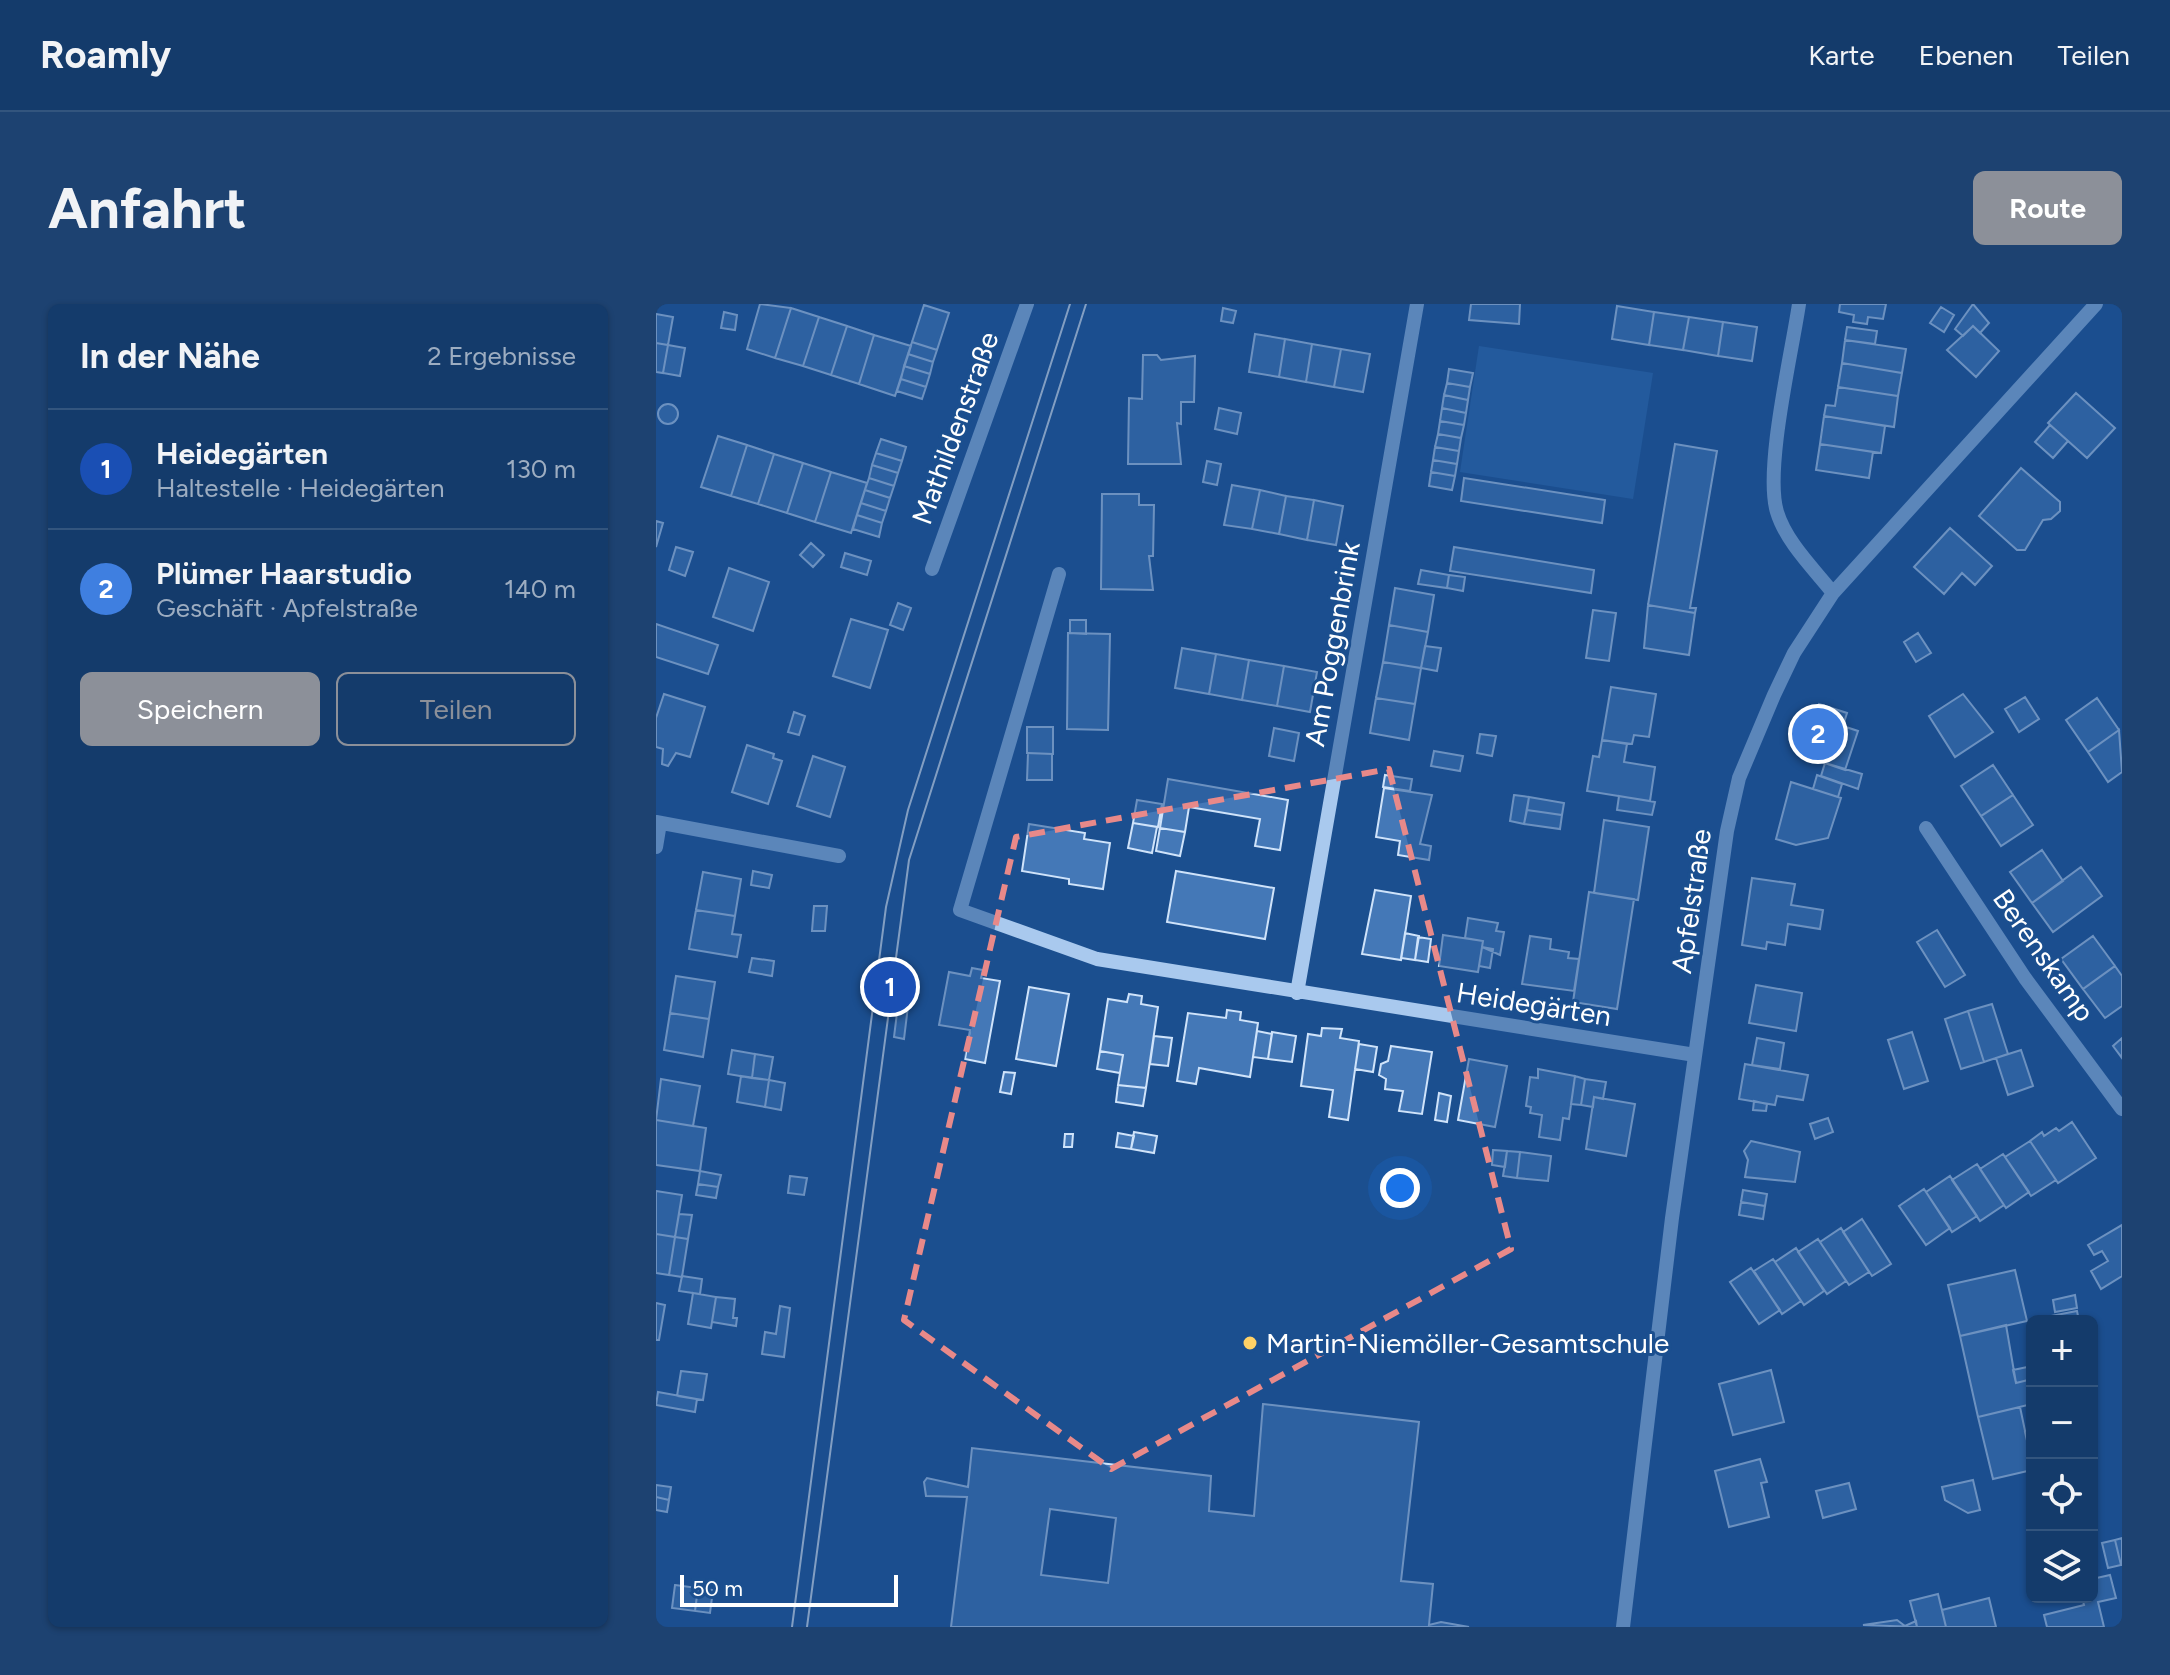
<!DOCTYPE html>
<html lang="de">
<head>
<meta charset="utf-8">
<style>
	body { margin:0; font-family:Figtree,sans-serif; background:#1d4271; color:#f1f3f6 }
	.controls { position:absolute; right:24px; bottom:24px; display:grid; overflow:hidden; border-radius:12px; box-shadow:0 2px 6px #0004 }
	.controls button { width:72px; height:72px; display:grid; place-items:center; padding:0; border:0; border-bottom:2px solid #33557e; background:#143b6b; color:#f1f3f6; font:40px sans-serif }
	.scale { position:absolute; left:24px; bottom:20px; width:218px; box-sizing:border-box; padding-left:8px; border:4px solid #fff; border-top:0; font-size:22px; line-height:28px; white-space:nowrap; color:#fff; -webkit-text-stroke:6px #1b4f8f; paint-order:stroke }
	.you { position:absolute; left:744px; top:884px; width:28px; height:28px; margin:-20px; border:6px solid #fff; border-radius:50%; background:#1a73e8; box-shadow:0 0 0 12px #1a73e833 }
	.badge { display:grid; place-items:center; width:52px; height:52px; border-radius:50%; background:#8c9099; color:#fff; font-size:26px; font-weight:700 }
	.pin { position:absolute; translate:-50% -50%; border:4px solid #fff; box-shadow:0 2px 8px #0006 }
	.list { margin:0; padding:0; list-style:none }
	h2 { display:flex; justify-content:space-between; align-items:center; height:104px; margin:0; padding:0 32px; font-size:34px }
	h2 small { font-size:26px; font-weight:400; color:#9dadc1 }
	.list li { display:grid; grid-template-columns:52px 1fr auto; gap:24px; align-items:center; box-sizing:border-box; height:120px; padding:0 32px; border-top:2px solid #33557e }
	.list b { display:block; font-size:30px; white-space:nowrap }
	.list p { margin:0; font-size:26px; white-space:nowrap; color:#9dadc1 }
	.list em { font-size:26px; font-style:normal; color:#9dadc1 }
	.actions { display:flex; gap:16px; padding:24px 32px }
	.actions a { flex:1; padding:18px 0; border:2px solid #8c9099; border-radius:12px; text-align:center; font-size:28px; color:#8c9099 }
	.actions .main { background:#8c9099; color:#fff }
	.icon { flex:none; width:44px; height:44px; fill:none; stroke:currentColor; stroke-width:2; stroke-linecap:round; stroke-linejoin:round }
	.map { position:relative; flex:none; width:1466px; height:1323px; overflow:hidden; border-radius:12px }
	header { display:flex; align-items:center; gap:48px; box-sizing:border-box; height:112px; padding:0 40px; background:#143b6b; border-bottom:2px solid #33557e }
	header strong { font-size:38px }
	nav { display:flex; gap:44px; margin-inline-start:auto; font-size:28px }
	.intro { display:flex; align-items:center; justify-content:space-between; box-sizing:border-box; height:192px; padding:0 48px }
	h1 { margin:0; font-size:56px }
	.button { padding:20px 36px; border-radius:12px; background:#8c9099; color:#fff; font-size:28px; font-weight:700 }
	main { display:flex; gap:48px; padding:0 48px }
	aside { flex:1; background:#143b6b; border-radius:12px; box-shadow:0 2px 6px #0004 }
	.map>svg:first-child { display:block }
	.green { fill:#2e69ad }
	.building { fill:#4478b7; stroke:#cfe3fa; stroke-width:2; fill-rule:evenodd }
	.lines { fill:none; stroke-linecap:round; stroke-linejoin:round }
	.minor { stroke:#a9c9ee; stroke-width:14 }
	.tram { stroke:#fff; stroke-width:2 }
	.marked { fill:none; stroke:#e88989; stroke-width:6; stroke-dasharray:16 10; stroke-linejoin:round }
	.poi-dot { fill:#ffd166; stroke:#1b4f8f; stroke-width:3 }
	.labels { text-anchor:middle; stroke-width:6; stroke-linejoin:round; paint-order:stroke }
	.street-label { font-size:28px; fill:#fff; stroke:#1b4f8f }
	.poi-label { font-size:28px; fill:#fff; stroke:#1b4f8f; text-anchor:start }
</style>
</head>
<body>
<header>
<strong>Roamly</strong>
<nav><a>Karte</a><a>Ebenen</a><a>Teilen</a></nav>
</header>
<div class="intro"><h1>Anfahrt</h1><a class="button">Route</a></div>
<main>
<aside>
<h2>In der Nähe<small>2 Ergebnisse</small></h2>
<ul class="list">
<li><span class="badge" style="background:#1a4fb4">1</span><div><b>Heidegärten</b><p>Haltestelle · Heidegärten</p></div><em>130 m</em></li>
<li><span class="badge" style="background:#3f7fe0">2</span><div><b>Plümer Haarstudio</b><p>Geschäft · Apfelstraße</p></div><em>140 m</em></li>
</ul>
<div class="actions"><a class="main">Speichern</a><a>Teilen</a></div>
</aside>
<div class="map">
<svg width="1466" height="1323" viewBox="0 0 1466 1323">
	<rect width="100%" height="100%" fill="#1b4f8f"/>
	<path class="green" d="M823,42L997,69L977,195L804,168Z"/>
	<path class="building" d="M104,0L135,4L119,54L91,45Z
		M815,0H864L863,20L813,16Z
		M1184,0H1230L1227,15L1212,13L1211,20L1197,18L1198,11L1183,8Z
		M1317,0L1333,19L1324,29L1317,22L1307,32L1299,25Z
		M268,1L293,9L281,46L256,38Z
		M961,2L998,8L993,41L956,35Z
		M1285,3L1298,11L1288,28L1274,19Z
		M135,4L163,13L147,62L119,54Z
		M567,4L580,7L577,19L565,17Z
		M68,8L81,11L79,26L65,24Z
		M998,8L1033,13L1027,46L993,41Z
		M0,10L17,13L12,41L0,39Z
		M163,13L191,22L175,71L147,62Z
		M1033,13L1067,18L1062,52L1027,46Z
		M1067,18L1101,23L1096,57L1062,52Z
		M191,22L218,31L203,80L175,71Z
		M1317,22L1343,47L1320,73L1291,46Z
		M1191,23L1221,27L1219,40L1189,36Z
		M599,30L629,35L623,73L593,68Z
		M218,31L255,42L239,92L203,80Z
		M629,35L656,40L650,78L623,73Z
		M1189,36L1250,45L1246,69L1186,59Z
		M256,38L281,46L277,58L252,50Z
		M0,39L12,41L7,69L0,68Z
		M656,40L685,45L678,83L650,78Z
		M12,41L29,44L24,72L7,69Z
		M685,45L714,50L707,88L678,83Z
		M252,50L277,58L274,70L248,62Z
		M487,51H501L505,56L539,52L538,98H525V120L521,119L525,160H472L473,94L486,95Z
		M1186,59L1246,69L1242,92L1182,83Z
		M248,62L274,70L270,83L245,75Z
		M793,65L817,69L814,83L791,79Z
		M245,75L270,83L266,95L241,87Z
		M791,79L814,83L812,96L788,91Z
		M1182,83L1242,92L1238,123L1168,112L1170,101L1179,102Z
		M1420,89L1459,124L1431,154L1392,119Z
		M788,91L812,96L810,109L786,104Z
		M2 110a10 10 0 1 1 20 0a10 10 0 1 1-20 0Z
		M563,104L585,109L581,130L559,125Z
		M786,104L810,109L808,121L784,117Z
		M1168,112L1229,122L1225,149L1164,140Z
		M784,117L808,121L805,134L782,130Z
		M1394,121L1412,137L1397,154L1379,138Z
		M782,130L805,134L803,147L779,143Z
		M62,132L91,141L75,192L45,183Z
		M225,135L250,143L246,157L220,149Z
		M1019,140L1061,147L1034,304H1040L1039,309L992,301Z
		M1164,140L1217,148L1213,174L1160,166Z
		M91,141L118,150L102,200L75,192Z
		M779,143L803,147L801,160L777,156Z
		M220,149L246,157L242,169L216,161Z
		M118,150L147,159L131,209L102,200Z
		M777,156L801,160L799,172L775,168Z
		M551,157L565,160L561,181L547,178Z
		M147,159L175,168L159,218L131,209Z
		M216,161L242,169L238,182L213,174Z
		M1365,164L1404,198V207L1395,215L1387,216L1369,246H1361L1323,212Z
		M175,168L211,179L195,229L159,218Z
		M775,168L799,172L796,186L773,182Z
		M213,174L238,182L234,194L209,186Z
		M808,174L949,196L946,219L805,197Z
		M576,181L604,186L596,225L568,221Z
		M209,186L234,194L230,207L205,199Z
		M604,186L630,192L623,230L596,225Z
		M446,190H483V201H498L497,252H493L497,286L445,285Z
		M630,192L658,196L651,236L623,230Z
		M658,196L687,202L680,241L651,236Z
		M205,199L230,207L226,219L201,211Z
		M201,211L226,219L223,233L197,225Z
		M0,217L7,219L0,243Z
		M1294,224L1336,262L1319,281L1306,269L1288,290L1258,263Z
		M155,239L168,251L157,263L144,251Z
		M20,243L37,248L29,272L13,266Z
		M798,243L938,266L935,289L794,267Z
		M189,249L215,257L211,271L185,263Z
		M73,264L113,278L97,327L57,313Z
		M765,266L793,271L791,284L762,280Z
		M793,271L809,273L807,287L791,284Z
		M739,284L778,291L772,328L733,321Z
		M242,299L255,304L247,326L234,321Z
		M992,301L1039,309L1033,351L988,344Z
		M937,306L960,309L953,357L930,354Z
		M195,315L232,326L214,384L177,372Z
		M414,316H430V330L414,329Z
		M0,320L62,341L52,370L0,353Z
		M733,321L772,328L765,364L727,358Z
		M412,329L454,330L452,426L411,425Z
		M1262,329L1275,349L1260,358L1248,338Z
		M769,342L785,344L781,367L765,364Z
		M526,344L560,350L553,390L519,384Z
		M560,350L593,356L586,396L553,390Z
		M593,356L628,362L621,402L586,396Z
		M727,358L765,364L759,400L720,394Z
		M628,362L661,368L654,408L621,402Z
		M955,383L1000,390L993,433L978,431L976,440L946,436Z
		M8,390L49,403L34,453L20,449L12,462L6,460L7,445L0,443V414Z
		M1307,390L1337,428L1299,453L1273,412Z
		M1369,393L1383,415L1363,428L1349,405Z
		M720,394L759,400L753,436L714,429Z
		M1441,394L1463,426L1432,448L1410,416Z
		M1163,400L1191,409L1187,422L1202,427L1189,466L1145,451Z
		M138,408L149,412L143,431L132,428Z
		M371,423H397V450L371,449Z
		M618,424L643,429L638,457L613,452Z
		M1463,426L1466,468L1452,478L1432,448Z
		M824,430L840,432L836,452L821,449Z
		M946,436L971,440L968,458L999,463L994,497L931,487L937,452L943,453Z
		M91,441L118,450L117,454L126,457L112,500L76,488Z
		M778,447L807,452L804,467L775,462Z
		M372,449L396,450V476H371Z
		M157,452L189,463L174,513L141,502Z
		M1169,459L1206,470L1202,485L1165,472Z
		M1337,461L1357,491L1325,512L1305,482Z
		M729,471L756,475L754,487L727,483Z
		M1161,471L1186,480L1182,493L1157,485Z
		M512,475L632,496L624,546L599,542L604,515L533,503L529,528L504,524Z
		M1135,478L1185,494L1172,534L1140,541L1120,535Z
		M728,484L776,491L764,540L775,542L773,556L742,551L744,537L720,533Z
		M858,491L873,493L868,520L854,517Z
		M1357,491L1377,521L1345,542L1325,512Z
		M963,492L999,498L996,511L961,506Z
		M873,493L908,499L906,511L871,506Z
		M481,496L506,500L502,523L477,519Z
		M871,506L906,511L904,525L868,520Z
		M948,516L993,523L982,596L938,589Z
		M477,519L501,523L496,549L472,544Z
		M373,520L429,529L428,535L454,539L447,585L413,580V575L366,567Z
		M504,524L529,528L524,552L500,547Z
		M1386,546L1407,577L1376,599L1354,568Z
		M1425,563L1446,592L1397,628L1376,599Z
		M97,567L116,571L113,584L95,581Z
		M520,567L618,584L609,635L511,618Z
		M47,568L85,575L79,612L40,606Z
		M1096,574L1139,580L1135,601L1167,606L1164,625L1132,620L1129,641L1111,638L1110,645L1086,641Z
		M719,586L755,592L745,656L706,650Z
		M933,588L978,595L961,705L917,698Z
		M158,602H171L169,627H156Z
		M40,606L79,612L76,630L85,631L81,653L33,645Z
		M812,614L842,619L840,627L848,628L844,651L826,643L827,637L809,634Z
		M1281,626L1309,671L1289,683L1261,638Z
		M749,629L763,632L759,656L745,654Z
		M787,631L827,637L822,668L783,662Z
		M874,632L895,635L894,645L913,648L912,654L923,655L918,687L866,680Z
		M1437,632L1459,662L1427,685L1405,655Z
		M762,633L775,635L772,658L759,656Z
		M826,643L837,645L834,664L823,662Z
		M96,654L118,657L116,672L93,668Z
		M1459,662L1466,672V702L1449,714L1427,685Z
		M316,664L327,666L325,674L344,677L329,759L309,755L314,726L283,721L293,668L314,672Z
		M20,672L59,678L53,715L14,709Z
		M1100,681L1146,689L1140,727L1093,719Z
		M373,683L413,690L400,762L360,755Z
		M473,690L486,692L485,700L502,703L490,784L462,781L467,751L444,747L452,695L471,698Z
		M243,693L253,694L248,735L238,733Z
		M1336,700L1352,750L1328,758L1312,707Z
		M571,706L585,708L584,716L602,719L594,773L543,764L540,780L521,777L532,709L570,714Z
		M1312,707L1328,758L1305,765L1289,715Z
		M14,709L53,715L47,753L8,746Z
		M666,724L686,725L684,734L703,737L692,816L673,813L677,786L645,782L652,730L665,732Z
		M601,727L616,730L612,755L597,753Z
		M616,728L640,732L636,758L612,755Z
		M1256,728L1272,777L1248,785L1232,736Z
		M498,732L516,734L512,762L494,760Z
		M1101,734L1128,739L1124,765L1096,761Z
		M1466,734V754L1457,742Z
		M703,740L721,743L717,768L699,765Z
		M735,742L776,748L766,810L743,807L747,787L729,785L730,775L723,771L725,760L732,757Z
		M76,746L99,750L96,774L72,770Z
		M1365,746L1377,782L1352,791L1340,754Z
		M444,747L467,751L464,769L441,765Z
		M99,750L117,753L113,776L96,774Z
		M813,755L851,762L839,823L802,816Z
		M1089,760L1152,771L1147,796L1121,792L1119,801L1083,795Z
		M882,765L919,772L913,815L907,814L904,836L883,833L886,811L874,809L875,803L870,802L874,773L882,774Z
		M348,768L359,769L355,790L344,788Z
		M85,772L113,776L109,803L81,798Z
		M919,772L929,775L925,801L915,800Z
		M5,775L44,782L37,822L0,816Z
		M929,775L950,778L947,795L938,793L937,803L925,801Z
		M113,776L129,779L125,806L109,803Z
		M462,781L490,784L487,802L460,798Z
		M783,789L795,792L791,818L779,816Z
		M938,793L979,800L970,852L930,845Z
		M1098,797L1111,800L1110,807L1097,806Z
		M1172,814L1177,828L1159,835L1154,820Z
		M0,816L50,824L44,867L0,861Z
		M1416,818L1440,854L1402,879L1374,837L1386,828L1388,832L1400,824L1403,827Z
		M478,828L501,832L498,849L475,845Z
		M462,829L478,832L475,845L460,843Z
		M409,830H417L416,843H408Z
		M1095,837L1144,848L1139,878L1089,873L1092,856L1088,847Z
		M1374,837L1400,876L1375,892L1349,853Z
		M837,846L851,847L849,863L836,861Z
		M851,847L864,848L861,874L847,872Z
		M864,848L895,852L892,877L861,874Z
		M1347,850L1373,888L1350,904L1324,865Z
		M1321,860L1348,901L1324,917L1296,876Z
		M44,867L65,871L62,883L42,880Z
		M134,872L151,874L148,891L132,889Z
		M1294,872L1321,912L1296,928L1270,888Z
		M42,880L62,883L60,894L40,891Z
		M1268,885L1294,924L1270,941L1243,902Z
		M1087,886L1111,890L1109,902L1085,898Z
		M0,887L26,891L19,933L0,930Z
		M1085,898L1109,902L1107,915L1083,911Z
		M23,910L36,911L32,935L19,933Z
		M1206,915L1235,960L1216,972L1187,928Z
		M1466,921V972L1445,985L1435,967L1452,957L1446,947L1438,951L1432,941Z
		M1185,924L1213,968L1193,981L1164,938Z
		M0,930L19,933L13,971L0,969Z
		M19,933L32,935L26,973L13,971Z
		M1162,935L1190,977L1171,990L1142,948Z
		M1140,944L1168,987L1148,1001L1119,958Z
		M1117,955L1145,997L1126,1010L1098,967Z
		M1095,964L1124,1006L1103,1020L1074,978Z
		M1359,966L1371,1017L1304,1032L1292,981Z
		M26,972L46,975L44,990L23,987Z
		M37,989L60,993L55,1024L32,1020Z
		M1419,991L1421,1004L1399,1008L1397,996Z
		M60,993L79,995L77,1014H81L80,1022L56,1018Z
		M0,999L9,1001L3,1036H0Z
		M124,1002L134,1004L128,1053L106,1050L109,1028L120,1030Z
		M1421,1007L1423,1017H1391L1390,1013Z
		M1350,1021L1360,1079L1376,1075V1100L1322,1113L1304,1032Z
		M1376,1062V1075L1360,1079L1357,1066Z
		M1115,1066L1128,1118L1077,1131L1063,1080Z
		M25,1067L51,1070L47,1096L21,1092Z
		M2,1088L41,1095L39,1108L0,1101Z
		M607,1100L763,1118L745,1277L777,1280L773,1321L785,1318L813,1323H295L311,1193L270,1192L268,1178L271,1174L312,1183L316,1144L555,1172L553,1207L598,1212ZM394,1205L460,1214L452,1279L385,1271Z
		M1364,1103L1372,1141L1376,1140V1166L1337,1175L1322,1113Z
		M1376,1126V1140L1372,1141L1369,1128Z
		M1104,1155L1111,1178L1105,1179L1113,1213L1073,1223L1059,1167Z
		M1317,1176L1324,1206L1312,1209L1289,1196L1286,1183Z
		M1193,1179L1200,1205L1167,1214L1160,1187Z
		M0,1181L15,1183L13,1196L0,1193Z
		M0,1193L13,1196L11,1208L0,1206Z
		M1466,1234V1261H1465L1459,1236Z
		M1459,1236L1465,1261L1452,1264L1446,1239Z
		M1454,1271L1460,1294L1442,1298L1448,1323H1391L1388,1311L1428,1301L1426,1293H1436V1275Z
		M19,1281L42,1284L39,1307L16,1304Z
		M42,1284L57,1286L54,1309L39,1307Z
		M1282,1290L1290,1323H1261L1254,1297Z
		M1333,1294L1340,1323H1290L1286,1306Z
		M1241,1316L1249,1322L1260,1317L1261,1323L1207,1321Z"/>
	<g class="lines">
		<path class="minor" d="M1143,0C1136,48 1108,166 1121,208C1130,238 1158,265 1177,289
			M276,265L371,0
			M403,270L304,606L441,655L1039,751
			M0,518L183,552
			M1270,524L1369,674L1466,805
			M0,543L4,519
			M641,689L761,0
			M967,1323L1016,914L1071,527L1083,474L1118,391L1138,349L1177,289L1440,0"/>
		<path class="tram" d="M136,1323L230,603L252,506L414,0
			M151,1323L253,556L430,0"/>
	</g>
	<path d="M0 0H1466V1323H0ZM733,465L855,945L455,1165L248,1016L360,533Z" fill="#1b4f8f" fill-opacity=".55" fill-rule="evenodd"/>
	<path class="marked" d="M733,465L855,945L455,1165L248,1016L360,533Z"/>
	<circle class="poi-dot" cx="594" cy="1039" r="8"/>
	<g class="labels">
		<g class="street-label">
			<text transform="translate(299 124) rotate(-70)" y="10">Mathildenstraße</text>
			<text transform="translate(676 340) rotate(-80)" y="10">Am Poggenbrink</text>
			<text transform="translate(1035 597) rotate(-82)" y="10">Apfelstraße</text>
			<text transform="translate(1388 651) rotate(55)" y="10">Berenskamp</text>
			<text transform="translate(878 700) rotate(9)" y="10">Heidegärten</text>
		</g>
		<g class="poi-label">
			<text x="610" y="1049">Martin-Niemöller-Gesamtschule</text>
		</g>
	</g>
</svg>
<div class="controls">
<button>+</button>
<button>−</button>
<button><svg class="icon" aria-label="locate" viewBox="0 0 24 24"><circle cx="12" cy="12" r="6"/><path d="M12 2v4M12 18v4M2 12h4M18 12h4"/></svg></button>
<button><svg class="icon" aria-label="layers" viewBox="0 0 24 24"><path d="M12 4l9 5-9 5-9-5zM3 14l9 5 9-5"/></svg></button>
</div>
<div class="scale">50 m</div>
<div class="you"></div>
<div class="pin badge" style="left:234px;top:683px;background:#1a4fb4">1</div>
<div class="pin badge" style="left:1162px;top:430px;background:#3f7fe0">2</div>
</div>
</main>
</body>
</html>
